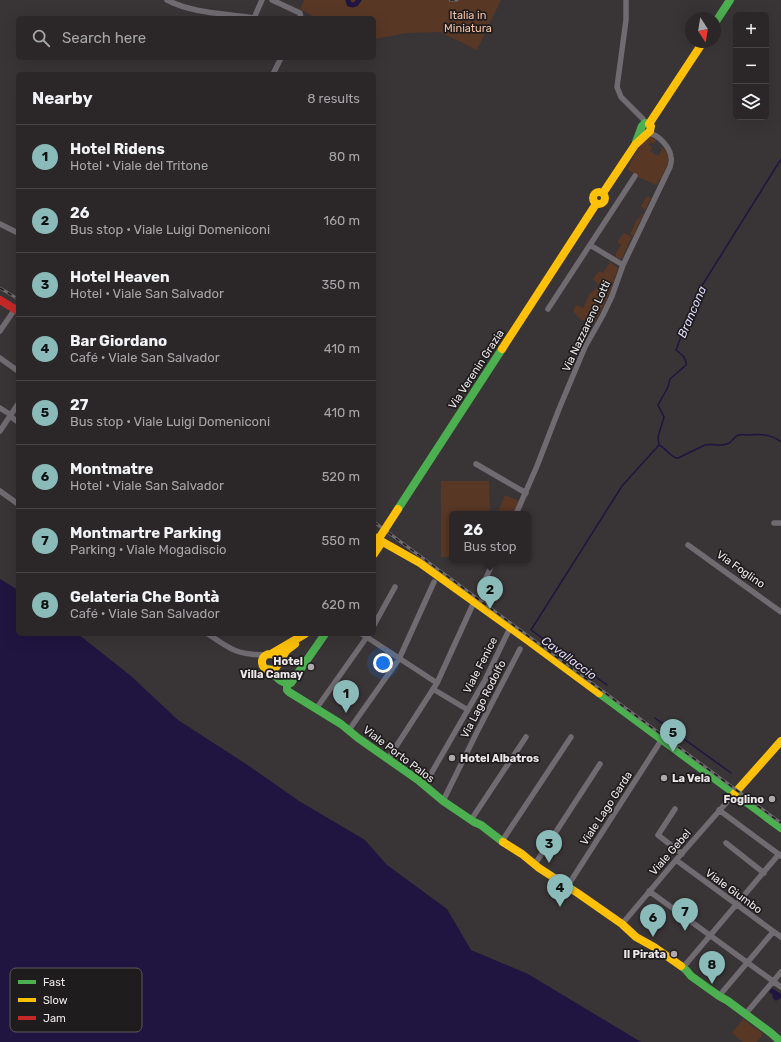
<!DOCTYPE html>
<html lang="en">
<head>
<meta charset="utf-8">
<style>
	body { margin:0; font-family:Rubik,sans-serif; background:#332f30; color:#f1f3f6 }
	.controls { position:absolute; right:12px; top:12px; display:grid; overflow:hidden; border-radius:6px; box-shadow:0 4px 16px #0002 }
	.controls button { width:36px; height:36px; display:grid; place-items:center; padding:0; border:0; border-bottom:1px solid #474445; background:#2b2728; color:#f1f3f6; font:20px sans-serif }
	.compass { position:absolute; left:685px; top:12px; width:36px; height:36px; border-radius:50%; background:#2b2728; box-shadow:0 4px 16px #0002; rotate:168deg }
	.you { position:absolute; left:383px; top:663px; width:14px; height:14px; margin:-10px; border:3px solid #fff; border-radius:50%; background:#1a73e8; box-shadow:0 0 0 6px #1a73e833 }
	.badge { display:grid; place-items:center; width:26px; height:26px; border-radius:50%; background:#8bbbb9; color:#111; font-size:13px; font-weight:700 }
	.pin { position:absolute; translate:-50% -33px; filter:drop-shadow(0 1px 2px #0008) }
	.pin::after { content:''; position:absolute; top:21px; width:14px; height:12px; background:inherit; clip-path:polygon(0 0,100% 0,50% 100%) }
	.popup { position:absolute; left:449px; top:511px; width:82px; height:52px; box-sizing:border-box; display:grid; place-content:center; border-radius:6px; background:#2b2728; filter:drop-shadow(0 1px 3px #0005); font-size:13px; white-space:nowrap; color:#a6a5a8 }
	.popup b { font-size:15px; color:#f1f3f6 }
	.popup::after { content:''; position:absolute; left:50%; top:100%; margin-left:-8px; border:8px solid transparent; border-top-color:#2b2728 }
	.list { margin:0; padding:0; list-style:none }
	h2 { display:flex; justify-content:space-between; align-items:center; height:52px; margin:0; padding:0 16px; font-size:17px }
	h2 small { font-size:13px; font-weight:400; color:#a6a5a8 }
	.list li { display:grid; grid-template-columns:26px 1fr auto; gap:12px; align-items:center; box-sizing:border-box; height:64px; padding:0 16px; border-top:1px solid #474445 }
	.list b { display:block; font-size:15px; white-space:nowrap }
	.list p { margin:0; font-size:13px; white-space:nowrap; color:#a6a5a8 }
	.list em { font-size:13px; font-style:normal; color:#a6a5a8 }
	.icon { flex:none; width:22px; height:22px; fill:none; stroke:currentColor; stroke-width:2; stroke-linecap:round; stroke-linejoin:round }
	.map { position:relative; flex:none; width:781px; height:1042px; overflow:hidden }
	.search { position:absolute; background:#2b2728; box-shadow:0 4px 16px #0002; left:16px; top:16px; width:360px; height:44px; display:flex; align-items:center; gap:10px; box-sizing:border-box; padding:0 14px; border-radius:6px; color:#a6a5a8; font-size:15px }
	.panel { position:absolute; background:#2b2728; box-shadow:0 4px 16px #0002; left:16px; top:72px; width:360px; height:564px; border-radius:6px }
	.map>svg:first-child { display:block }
	.green { fill:#583725 }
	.water { fill:#201540 }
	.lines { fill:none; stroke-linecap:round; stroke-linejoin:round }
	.stream { stroke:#201540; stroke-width:1.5 }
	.canal { stroke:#201540; stroke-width:5 }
	.street { stroke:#706a71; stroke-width:5.5 }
	.fast { stroke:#4caf50; stroke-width:8 }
	.slow { stroke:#ffc107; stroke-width:8 }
	.jam { stroke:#c62828; stroke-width:8 }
	.rail-casing { stroke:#6e6a6d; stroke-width:3 }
	.rail { stroke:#1f1c1d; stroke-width:1.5; stroke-dasharray:4.5; stroke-linecap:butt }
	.slow-bridge { stroke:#ffc107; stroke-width:8 }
	.poi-dot { fill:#ada8ab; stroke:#1f1c1d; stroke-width:1.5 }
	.labels { text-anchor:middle; stroke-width:3.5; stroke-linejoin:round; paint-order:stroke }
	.park-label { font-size:11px; fill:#f4c1a6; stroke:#1f1c1d }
	.street-label { font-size:11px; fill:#ece7ea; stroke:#1f1c1d }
	.poi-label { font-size:11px; font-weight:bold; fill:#ece7ea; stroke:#1f1c1d; text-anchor:end }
	.water-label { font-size:12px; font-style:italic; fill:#dedafc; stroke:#1f1c1d }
	.key { fill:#1f1c1d; stroke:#5c595a; stroke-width:1 }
	.key-label { font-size:11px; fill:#ece7ea }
</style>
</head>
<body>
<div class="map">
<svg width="781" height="1042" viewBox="0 0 781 1042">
	<rect width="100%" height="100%" fill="#393436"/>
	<path class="green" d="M304,0H501L477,50L440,32L407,33L374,39V18H317L300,9Z
		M651,136L656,139V141L654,144L651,142L649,145L652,147L650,151L658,156L662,150L660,148L661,147C674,157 666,167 661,179H659L657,185L640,178L627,169C633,159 641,141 651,136Z
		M647,196L651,198L645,210L641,206Z
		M644,213L633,236L630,234L636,221Z
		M624,233L632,237L627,246V247L622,258L620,259L616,257V253L621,245L617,242Z
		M610,262L618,268L609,295L593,279L599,271L603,273Z
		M598,286L608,296L594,324L580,319L573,311L576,305L583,308L589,295Z
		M441,481H489L490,514H452V557H441Z
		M505,495L519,501L513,514H497Z
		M743,1019L763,1034L757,1042H743L732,1033Z"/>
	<path class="water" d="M0,579L18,590V634H78L131,676L178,720L246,764L299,801L365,840L387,865L447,909L471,950L528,974L641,1042H0Z
		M660,909L665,913L658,922L653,918Z
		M772,988L781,994V997L779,1000L778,999L776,1001L772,997L773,995L776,997L769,992Z"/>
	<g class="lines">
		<path class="stream" d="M659,445L658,437L664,417L658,405L668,387L670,379L686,365C687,358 681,354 676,350L698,292L781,159
			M659,445C667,448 670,458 678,458L705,445C712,443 720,447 727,444C732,443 734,436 739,435C742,434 746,435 748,435C761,434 771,434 781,442
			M607,685L531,630L622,486L659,445
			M655,718L731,773"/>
		<path class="canal" d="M348,0L349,4L353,5L356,4L359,0"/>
		<path class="street" d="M167,0C194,14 224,13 254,18L262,0
			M272,0L300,13L301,18
			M626,0V20L617,87L621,97L643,119L645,123
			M273,74L281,58
			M0,224L18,233
			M590,245L623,265
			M548,309L635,176
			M0,331L15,309
			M0,358L18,371
			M0,408L11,415
			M10,416L18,422
			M0,431L18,404
			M476,464L526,493
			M0,491L18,504
			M516,514L537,466L559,409L585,347L603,315L612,296L623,265L670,167C671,163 672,160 671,157C670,147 658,134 648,133
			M774,523H781
			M688,545L781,612
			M482,587L494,560
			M374,625L395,587
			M208,634C231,650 238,655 266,655
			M362,634L437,683
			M433,689L468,710
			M316,709L369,634
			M349,730L399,659L434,582
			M388,759L437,683L474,602
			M428,779L485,680L510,628
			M443,801L478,730L520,649
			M675,809L658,835L682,854
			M719,810L781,856
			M471,820L526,737
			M502,841L571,737
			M726,843L764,873
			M676,860L781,937
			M535,864L600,764
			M567,887L662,739
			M649,891L781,987
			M622,924L676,860L734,794
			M686,964L779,854
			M719,996L773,932
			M748,1011L781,972"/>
		<path class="fast" d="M715,23L730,0
			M636,142L642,126L645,123L649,124
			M398,509L502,349
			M269,669C275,675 281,685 291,683L325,634
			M287,684V690L289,692L341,724L358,738L418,780L443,801L474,822L481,825L503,842
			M599,693L781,828
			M681,966L686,970L691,976L719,996L728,1001L771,1033L781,1042"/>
		<path class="slow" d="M649,124L703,42
			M593 198a6 6 0 1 1 12 0a6 6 0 1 1-12 0Z
			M603,193L635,145L650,131L651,126L649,124
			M502,349L596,204
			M374,537L420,563L526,639L599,693
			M374,554L382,542
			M271,654L305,634
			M262 662a8 8 0 1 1 16 0a8 8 0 1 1-16 0Z
			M278,663L287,650L295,644
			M734,794L781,741
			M503,842L522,854L539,868L579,894L622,924L636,937L654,947L681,966"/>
		<path class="jam" d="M0,300L18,311"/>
		<defs>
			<path id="rail" d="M450,0H457
				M0,288L18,299
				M374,522L781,823"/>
		</defs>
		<use href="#rail" class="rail-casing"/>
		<use href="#rail" class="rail"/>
		<path class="slow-bridge" d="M374,546L398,509"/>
	</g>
	<g class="poi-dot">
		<circle cx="311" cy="667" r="4"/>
		<circle cx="452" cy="758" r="4"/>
		<circle cx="664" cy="778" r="4"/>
		<circle cx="772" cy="799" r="4"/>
		<circle cx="674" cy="954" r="4"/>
	</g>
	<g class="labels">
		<g class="park-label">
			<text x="468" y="19">Italia in<tspan x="468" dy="13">Miniatura</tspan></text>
		</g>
		<g class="street-label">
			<text transform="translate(586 326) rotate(-65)" y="4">Via Nazzareno Lotti</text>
			<text transform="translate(476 369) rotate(-57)" y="4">Via Verenin Grazia</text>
			<text transform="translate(741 569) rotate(35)" y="4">Via Foglino</text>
			<text transform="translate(480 665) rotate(-63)" y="4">Viale Fenice</text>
			<text transform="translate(483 699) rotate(-63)" y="4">Via Lago Rodolfo</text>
			<text transform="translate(399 754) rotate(37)" y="4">Viale Porto Palos</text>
			<text transform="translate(606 808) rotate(-57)" y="4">Viale Lago Garda</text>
			<text transform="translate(670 852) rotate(-49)" y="4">Viale Gebel</text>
			<text transform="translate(734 891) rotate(36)" y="4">Viale Giumbo</text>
		</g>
		<g class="poi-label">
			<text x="303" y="665">Hotel<tspan x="303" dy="13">Villa Camay</tspan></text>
			<text x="460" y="762" text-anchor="start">Hotel Albatros</text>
			<text x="672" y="782" text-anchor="start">La Vela</text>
			<text x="764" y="803">Foglino</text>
			<text x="666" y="958">Il Pirata</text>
		</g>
		<g class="water-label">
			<text transform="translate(692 312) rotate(-67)" y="4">Brancona</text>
			<text transform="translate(569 658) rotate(36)" y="4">Cavallaccio</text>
		</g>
	</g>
	<rect x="10" y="968" width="132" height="64" rx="6" class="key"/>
	<rect x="18" y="980" width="18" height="4" fill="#4caf50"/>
	<rect x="18" y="998" width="18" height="4" fill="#ffc107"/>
	<rect x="18" y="1016" width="18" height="4" fill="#c62828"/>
	<g class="key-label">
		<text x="43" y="986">Fast</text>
		<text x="43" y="1004">Slow</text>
		<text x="43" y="1022">Jam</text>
	</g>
</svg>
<div class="controls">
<button>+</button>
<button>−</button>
<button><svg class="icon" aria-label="layers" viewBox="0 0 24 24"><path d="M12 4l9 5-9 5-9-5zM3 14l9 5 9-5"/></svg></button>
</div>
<svg class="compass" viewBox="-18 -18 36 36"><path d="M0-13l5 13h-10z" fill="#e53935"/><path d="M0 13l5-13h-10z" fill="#a6a5a8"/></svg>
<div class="you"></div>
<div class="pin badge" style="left:346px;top:713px">1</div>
<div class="pin badge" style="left:490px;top:609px">2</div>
<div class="popup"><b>26</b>Bus stop</div>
<div class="pin badge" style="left:549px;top:863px">3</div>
<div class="pin badge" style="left:560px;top:907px">4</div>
<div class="pin badge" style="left:673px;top:752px">5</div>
<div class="pin badge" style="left:653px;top:937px">6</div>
<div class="pin badge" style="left:685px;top:931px">7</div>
<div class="pin badge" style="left:712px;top:984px">8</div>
<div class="search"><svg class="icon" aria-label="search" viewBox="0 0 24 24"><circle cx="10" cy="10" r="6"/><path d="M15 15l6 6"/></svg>Search here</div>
<section class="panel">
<h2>Nearby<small>8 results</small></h2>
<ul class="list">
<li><span class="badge">1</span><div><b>Hotel Ridens</b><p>Hotel · Viale del Tritone</p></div><em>80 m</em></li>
<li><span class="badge">2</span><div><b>26</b><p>Bus stop · Viale Luigi Domeniconi</p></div><em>160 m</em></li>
<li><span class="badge">3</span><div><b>Hotel Heaven</b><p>Hotel · Viale San Salvador</p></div><em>350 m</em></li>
<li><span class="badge">4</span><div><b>Bar Giordano</b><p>Café · Viale San Salvador</p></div><em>410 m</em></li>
<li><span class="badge">5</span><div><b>27</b><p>Bus stop · Viale Luigi Domeniconi</p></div><em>410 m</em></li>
<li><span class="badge">6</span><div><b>Montmatre</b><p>Hotel · Viale San Salvador</p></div><em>520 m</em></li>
<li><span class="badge">7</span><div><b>Montmartre Parking</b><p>Parking · Viale Mogadiscio</p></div><em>550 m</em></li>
<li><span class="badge">8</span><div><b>Gelateria Che Bontà</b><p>Café · Viale San Salvador</p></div><em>620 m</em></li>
</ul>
</section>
</div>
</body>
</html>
